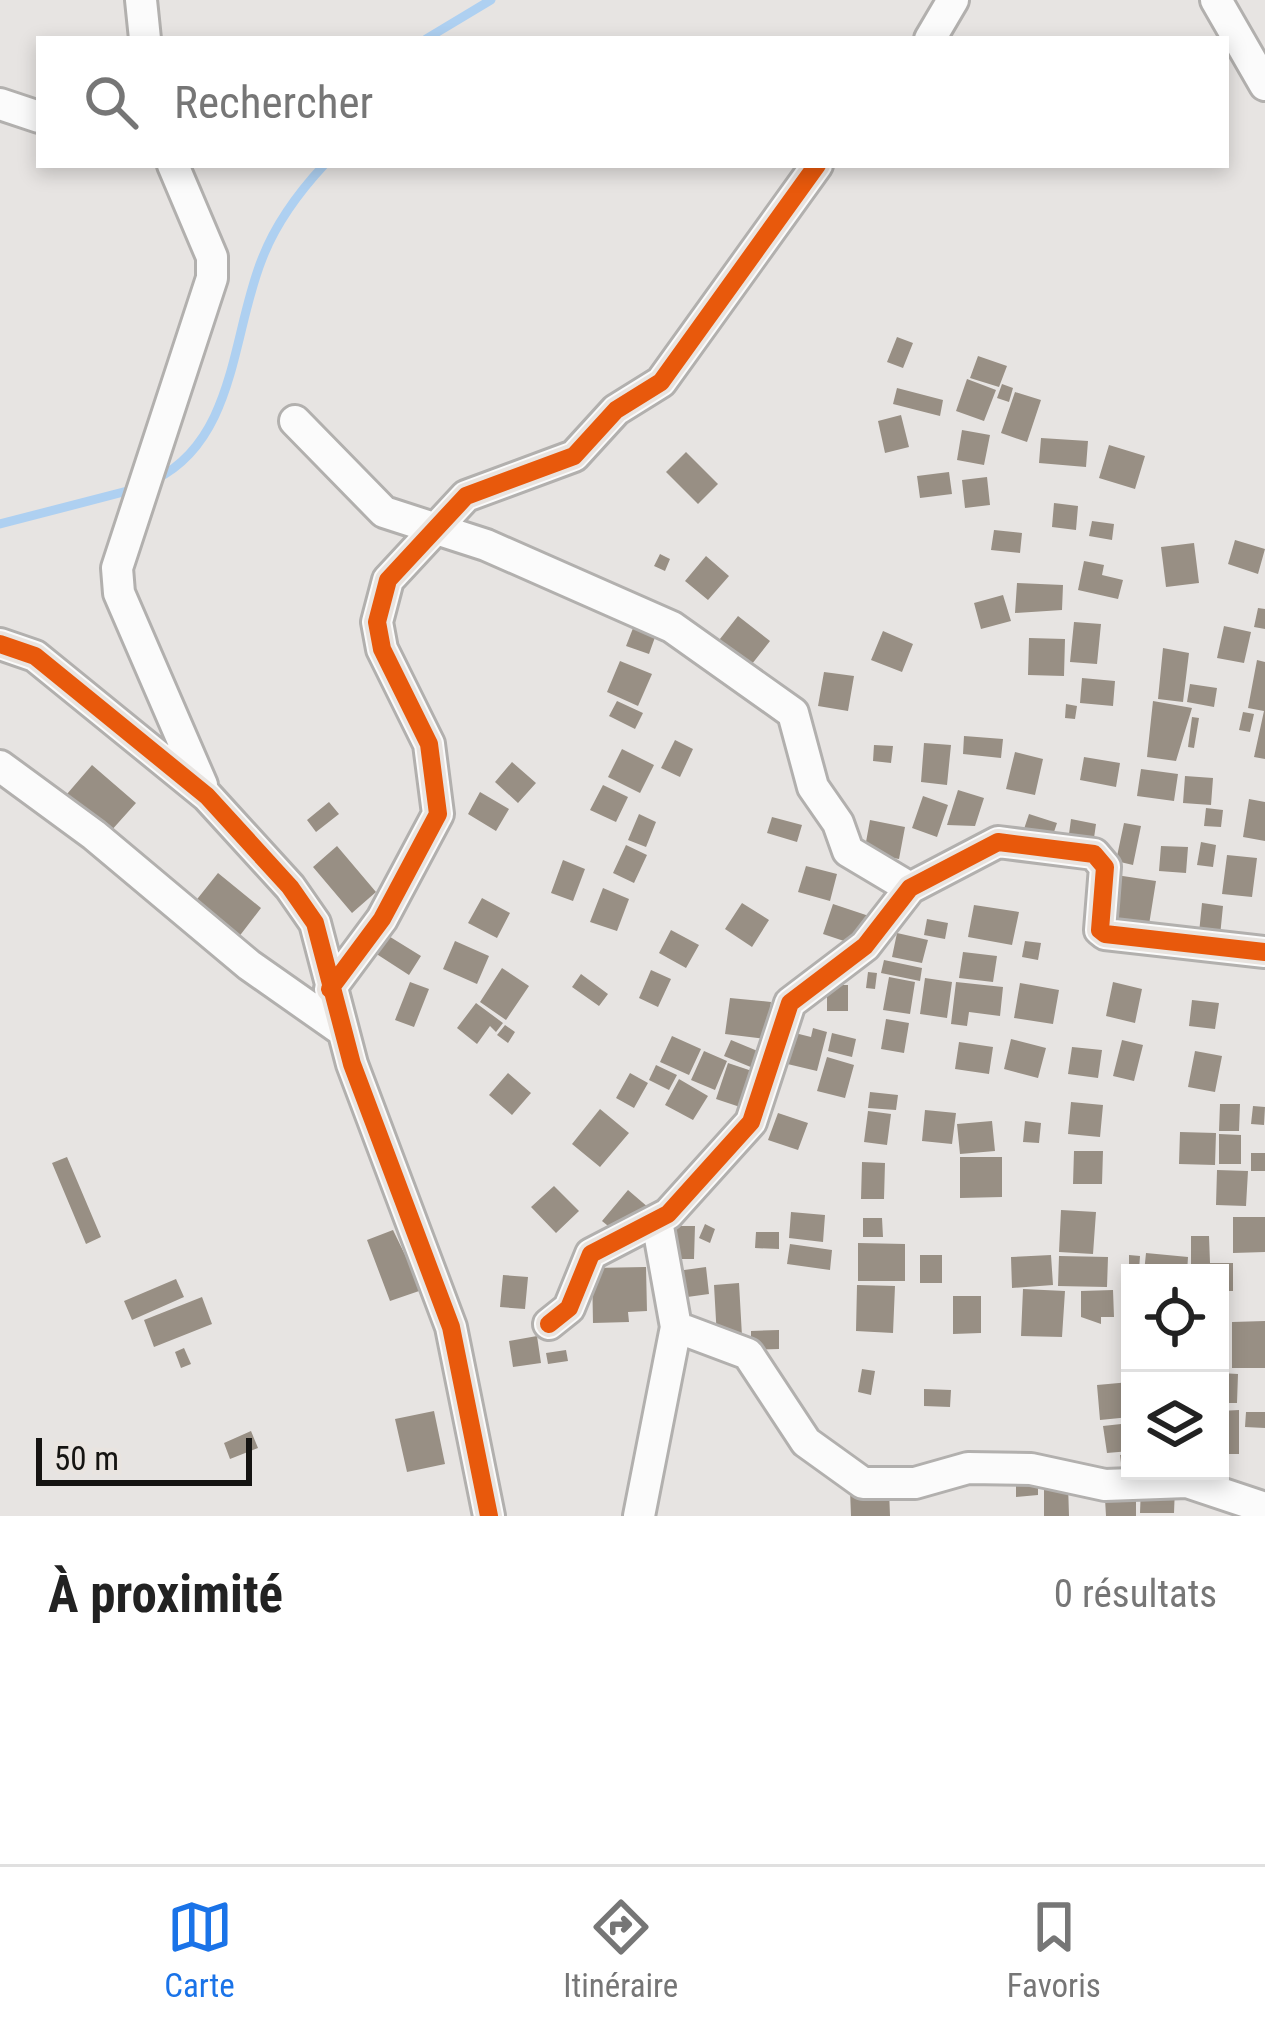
<!DOCTYPE html>
<html lang="fr">
<head>
<meta charset="utf-8">
<style>
	body { margin:0; font-family:"Roboto Condensed",sans-serif; background:#f6f6f6; color:#222 }
	.controls { position:absolute; right:36px; bottom:36px; display:grid; overflow:hidden; border-radius:0px; box-shadow:0 6px 18px #0003 }
	.controls button { width:108px; height:108px; display:grid; place-items:center; padding:0; border:0; border-bottom:3px solid #e0e0e0; background:#fff; color:#222; font:60px sans-serif }
	.scale { position:absolute; left:36px; bottom:30px; width:216px; box-sizing:border-box; padding-left:12px; border:6px solid #151412; border-top:0; font-size:33px; line-height:42px; white-space:nowrap; color:#151412; -webkit-text-stroke:9px #e9e4e0; paint-order:stroke }
	.list { margin:0; padding:0; list-style:none }
	h2 { display:flex; justify-content:space-between; align-items:center; height:156px; margin:0; padding:0 48px; font-size:51px }
	h2 small { font-size:39px; font-weight:400; color:#767676 }
	.icon { flex:none; width:66px; height:66px; fill:none; stroke:currentColor; stroke-width:2; stroke-linecap:round; stroke-linejoin:round }
	.map { position:relative; flex:none; width:1265px; height:1516px; overflow:hidden }
	.search { position:absolute; background:#fff; box-shadow:0 6px 18px #0003; left:36px; right:36px; top:36px; height:132px; display:flex; align-items:center; gap:30px; box-sizing:border-box; padding:0 42px; border-radius:0px; color:#767676; font-size:45px }
	.sheet { height:348px; background:#fff }
	nav { display:flex; justify-content:space-around; align-items:center; box-sizing:border-box; height:168px; border-top:3px solid #e0e0e0; background:#fff; font-size:33px; color:#767676 }
	nav a { display:grid; justify-items:center; gap:6px }
	nav .on { color:#1a73e8 }
	.map>svg:first-child { display:block }
	.lines { fill:none; stroke-linecap:round; stroke-linejoin:round }
	.stream { stroke:#aed0f1; stroke-width:9 }
	.building { fill:#988f84 }
	.street-casing { stroke:#b2b0ae; stroke-width:36 }
	.street { stroke:#fbfbfb; stroke-width:30 }
	.cycleway-casing { stroke:#e9e4e0; stroke-width:26 }
	.cycleway { stroke:#e8590c; stroke-width:18 }
</style>
</head>
<body>
<div class="map">
<svg width="1265" height="1516" viewBox="0 0 1265 1516">
	<rect width="100%" height="100%" fill="#e7e4e2"/>
	<g class="lines">
		<path class="stream" d="M426,39L491,0
			M156,479C236,439 232,333 262,259C275,225 299,192 324,165
			M0,524L135,489"/>
	</g>
	<path class="building" d="M897,337L913,343L903,368L887,362Z
		M978,356L1007,366L999,387L970,378Z
		M967,379L996,390L984,421L956,411Z
		M1002,384L1013,388L1009,402L997,398Z
		M897,388L943,400L940,416L893,404Z
		M1015,392L1041,400L1027,442L1001,433Z
		M901,415L909,447L885,453L878,421Z
		M962,430L990,435L984,465L957,460Z
		M1041,438L1088,441L1086,467L1039,463Z
		M1109,445L1145,456L1135,489L1099,478Z
		M686,452L718,484L698,504L666,472Z
		M949,472L952,494L920,498L917,476Z
		M987,477L990,505L965,508L962,480Z
		M1054,503L1078,506L1076,530L1052,527Z
		M1092,521L1114,524L1112,540L1089,536Z
		M994,530L1022,533L1020,553L991,550Z
		M1235,540L1265,549L1258,574L1228,564Z
		M1194,543L1199,583L1166,587L1161,547Z
		M660,554L670,559L665,571L654,566Z
		M706,556L729,576L708,600L685,581Z
		M1084,561L1104,565L1102,575L1123,580L1118,599L1078,590Z
		M1017,583L1063,585L1062,610L1015,613Z
		M1003,595L1011,621L981,629L974,603Z
		M1258,608L1265,609V629L1254,627Z
		M738,616L770,641L748,669L716,644Z
		M637,618L659,626L649,654L626,646Z
		M1074,622L1101,624L1097,664L1070,662Z
		M1224,626L1251,632L1244,663L1217,658Z
		M883,631L913,644L902,672L871,660Z
		M1029,638L1065,639L1064,676L1028,675Z
		M1163,648L1189,653L1183,702L1158,699Z
		M1257,660L1265,662V759L1254,757L1264,711L1248,708Z
		M620,661L652,674L638,706L607,692Z
		M824,672L854,676L848,711L818,706Z
		M1082,678L1115,681L1113,706L1080,703Z
		M1190,684L1217,688L1214,707L1187,702Z
		M617,701L643,713L635,729L609,716Z
		M1153,701L1192,708L1176,761L1147,757Z
		M1066,704L1077,706L1075,719L1065,718Z
		M1243,712L1254,714L1250,732L1239,730Z
		M1192,717L1199,718L1194,748L1188,747Z
		M964,736L1003,739L1001,758L963,754Z
		M675,740L693,749L680,777L661,768Z
		M924,743L951,745L947,785L921,782Z
		M874,745L893,746L891,763L873,761Z
		M622,749L654,765L640,793L608,777Z
		M1015,752L1043,759L1035,795L1006,789Z
		M1084,757L1120,763L1116,787L1080,780Z
		M512,762L536,783L518,803L495,782Z
		M92,765L136,803L110,832L67,794Z
		M1141,769L1178,774L1174,801L1137,796Z
		M1185,776L1213,778L1211,805L1183,803Z
		M603,785L628,797L616,822L590,810Z
		M958,790L984,798L975,826L947,825Z
		M480,792L509,809L496,831L468,814Z
		M923,796L948,805L937,837L912,828Z
		M1249,799L1265,802V841L1243,837Z
		M329,802L339,814L316,832L307,820Z
		M1206,808L1223,810L1221,827L1204,826Z
		M639,814L656,822L646,847L628,840Z
		M1029,814L1057,823L1052,838L1024,829Z
		M772,817L802,825L797,842L767,833Z
		M1071,819L1096,824L1094,838L1069,834Z
		M870,820L905,827L899,859L864,853Z
		M1124,823L1141,826L1133,865L1116,861Z
		M1201,842L1216,845L1213,867L1197,865Z
		M626,845L647,855L634,883L613,873Z
		M337,846L376,892L352,913L313,867Z
		M1161,846L1188,847L1186,873L1159,871Z
		M1227,855L1257,858L1252,897L1222,894Z
		M563,860L585,869L573,901L551,893Z
		M806,866L837,874L830,901L798,892Z
		M218,873L261,908L238,938L194,903Z
		M1116,875L1156,881L1148,931L1109,925Z
		M603,888L629,899L617,931L590,922Z
		M482,898L510,913L497,938L468,923Z
		M742,903L769,920L752,947L725,929Z
		M1202,903L1223,906L1220,936L1199,933Z
		M833,904L869,916L859,946L823,934Z
		M974,905L1019,912L1012,945L968,937Z
		M927,919L948,923L945,939L924,935Z
		M671,930L699,945L686,968L659,953Z
		M897,933L928,940L922,963L892,957Z
		M387,935L421,956L409,975L375,953Z
		M455,941L489,956L477,984L443,969Z
		M1025,941L1041,943L1038,960L1022,957Z
		M963,952L997,956L993,982L959,978Z
		M884,960L922,968L920,981L881,973Z
		M502,968L529,986L506,1020L480,1002Z
		M651,970L671,979L658,1007L639,998Z
		M868,972L877,973L875,989L866,988Z
		M581,974L608,994L599,1006L572,987Z
		M889,977L915,982L910,1014L883,1010Z
		M925,978L952,982L947,1018L920,1014Z
		M410,982L429,989L414,1027L395,1020Z
		M956,982L1003,987L1000,1016L969,1012L967,1026L951,1024Z
		M1113,982L1142,989L1135,1023L1106,1016Z
		M1020,983L1059,990L1053,1024L1014,1018Z
		M827,985H848V1011H827Z
		M730,998L771,1002L766,1039L725,1034Z
		M1192,1000L1219,1003L1215,1029L1189,1026Z
		M476,1003L503,1023L496,1032L490,1026L477,1044L457,1028Z
		M886,1019L909,1023L904,1053L881,1049Z
		M505,1025L515,1032L508,1043L497,1035Z
		M813,1028L827,1032L817,1071L779,1062L787,1031L811,1037Z
		M832,1033L856,1039L852,1057L828,1051Z
		M672,1036L701,1049L689,1075L660,1062Z
		M1011,1039L1046,1048L1038,1078L1004,1069Z
		M731,1040L760,1052L753,1068L724,1056Z
		M1122,1040L1143,1045L1134,1081L1113,1076Z
		M959,1042L993,1047L989,1074L955,1069Z
		M1072,1047L1102,1050L1098,1078L1068,1074Z
		M704,1051L727,1061L715,1090L691,1080Z
		M1195,1051L1222,1056L1215,1092L1188,1087Z
		M827,1057L854,1065L845,1098L817,1091Z
		M728,1063L758,1073L746,1109L716,1099Z
		M656,1065L677,1075L669,1090L649,1080Z
		M508,1073L531,1093L512,1115L489,1095Z
		M630,1073L648,1083L634,1108L616,1098Z
		M679,1079L708,1096L693,1120L665,1105Z
		M870,1092L898,1095L896,1110L868,1108Z
		M1071,1102L1103,1105L1100,1137L1068,1134Z
		M1220,1104H1240L1239,1131H1219Z
		M1253,1106L1265,1107L1264,1125L1251,1124Z
		M600,1109L629,1133L600,1167L572,1144Z
		M925,1110L956,1113L952,1144L922,1141Z
		M868,1111L891,1114L887,1145L864,1142Z
		M778,1113L808,1123L798,1150L768,1140Z
		M992,1121L995,1151L960,1154L957,1124Z
		M1025,1121L1041,1123L1039,1143L1023,1142Z
		M1180,1132L1216,1133L1215,1165L1179,1164Z
		M1219,1134L1241,1135V1164H1219Z
		M1074,1151H1103L1102,1184H1073Z
		M1251,1153H1265V1171H1251Z
		M67,1157L101,1237L86,1244L52,1163Z
		M960,1157H1002V1197L960,1198Z
		M862,1162L885,1163L884,1199H861Z
		M1217,1170L1248,1171L1246,1206L1216,1205Z
		M554,1186L579,1211L556,1233L531,1207Z
		M628,1190L649,1208L641,1219L635,1214L618,1234L602,1221Z
		M1061,1210L1096,1212L1093,1254L1059,1252Z
		M791,1212L825,1215L823,1242L789,1238Z
		M1233,1217H1265V1252L1233,1253Z
		M863,1218H882L883,1237H863Z
		M705,1224L715,1229L710,1243L699,1238Z
		M670,1226H695L694,1259H669Z
		M393,1230L422,1290L390,1301L367,1240Z
		M756,1232H779V1249L755,1248Z
		M1191,1236H1209L1210,1263H1233V1291H1220V1273H1191Z
		M858,1243L905,1244V1281H858Z
		M790,1244L832,1250L830,1270L787,1264Z
		M1146,1253L1188,1257L1187,1273H1144Z
		M920,1255H942V1283H920Z
		M1051,1255L1053,1285L1012,1288L1011,1257Z
		M1129,1255L1140,1256L1139,1270L1129,1269Z
		M1059,1256L1108,1257L1107,1287L1058,1286Z
		M646,1267L647,1311L628,1312L629,1322L593,1323L592,1268Z
		M706,1267L709,1294L680,1298L677,1271Z
		M503,1275L528,1277L525,1309L500,1307Z
		M176,1279L184,1297L132,1320L124,1301Z
		M739,1283L742,1336L717,1338L714,1285Z
		M857,1285L895,1286L893,1333L856,1331Z
		M1023,1289L1065,1291L1062,1337L1021,1336Z
		M1113,1290L1114,1317H1101V1324L1081,1317V1291Z
		M953,1296H981V1333L953,1334Z
		M202,1297L212,1324L154,1347L144,1320Z
		M1265,1321V1368H1232V1322Z
		M779,1330V1349L751,1350V1331Z
		M537,1336L541,1363L513,1367L509,1341Z
		M184,1348L191,1364L181,1368L175,1352Z
		M566,1350L568,1361L548,1364L546,1353Z
		M862,1369L875,1371L871,1395L858,1392Z
		M1220,1373L1238,1374L1237,1403H1220Z
		M1130,1382V1417L1100,1420L1097,1385Z
		M924,1389L951,1390L950,1407L924,1406Z
		M1239,1410V1454H1220V1411Z
		M434,1411L445,1464L407,1472L395,1419Z
		M1246,1412H1265V1428L1245,1427Z
		M1130,1423V1451L1107,1453L1103,1426Z
		M251,1431L258,1448L230,1459L224,1443Z
		M1130,1454V1471L1123,1479L1120,1455Z
		M1038,1481V1495L1016,1497V1482Z
		M1068,1484L1069,1516H1044V1485Z
		M1141,1487H1175L1174,1513H1140Z
		M889,1489L890,1516H851L850,1490Z
		M1136,1498V1516H1106L1105,1499Z"/>
	<g class="lines">
		<defs>
			<path id="street" d="M141,0L145,39
				M1216,0L1265,85
				M930,39L953,0
				M0,104L39,117
				M173,165L212,257V278L117,568L119,593L202,785
				M295,421L384,512L486,545L672,627L793,713L813,787L838,823L848,851L910,888
				M0,644L35,656L207,796L290,887L315,923L352,1064L451,1327L489,1516
				M0,766L94,835L249,965L343,1031
				M330,989L382,919L438,814L429,744L382,649L377,622L388,580L466,496L574,456L616,410L661,382L817,165
				M549,1324L569,1308L591,1254L668,1214L751,1122L790,1003L865,946L910,888L998,842L1094,854L1105,867L1100,930L1105,934L1265,952
				M676,1327L748,1354L806,1442L863,1483H915L968,1468L1031,1469L1105,1485L1187,1482L1265,1508
				M639,1516L676,1327L657,1221"/>
		</defs>
		<use href="#street" class="street-casing"/>
		<use href="#street" class="street"/>
		<defs>
			<path id="cycleway" d="M0,644L35,656L207,796L290,887L315,923L352,1064L451,1327L489,1516
				M330,989L382,919L438,814L429,744L382,649L377,622L388,580L466,496L574,456L616,410L661,382L817,165
				M549,1324L569,1308L591,1254L668,1214L751,1122L790,1003L865,946L910,888L998,842L1094,854L1105,867L1100,930L1105,934L1265,952"/>
		</defs>
		<use href="#cycleway" class="cycleway-casing"/>
		<use href="#cycleway" class="cycleway"/>
	</g>
</svg>
<div class="controls">
<button><svg class="icon" aria-label="locate" viewBox="0 0 24 24"><circle cx="12" cy="12" r="6"/><path d="M12 2v4M12 18v4M2 12h4M18 12h4"/></svg></button>
<button><svg class="icon" aria-label="layers" viewBox="0 0 24 24"><path d="M12 4l9 5-9 5-9-5zM3 14l9 5 9-5"/></svg></button>
</div>
<div class="scale">50 m</div>
<div class="search"><svg class="icon" aria-label="search" viewBox="0 0 24 24"><circle cx="10" cy="10" r="6"/><path d="M15 15l6 6"/></svg>Rechercher</div>
</div>
<section class="sheet">
<h2>À proximité<small>0 résultats</small></h2>
<ul class="list">
</ul>
</section>
<nav>
<a class="on"><svg class="icon" aria-label="map" viewBox="0 0 24 24"><path d="M3 6l6-2 6 2 6-2v14l-6 2-6-2-6 2zM9 4v14M15 6v14"/></svg>Carte</a>
<a><svg class="icon" aria-label="directions" viewBox="0 0 24 24"><path d="M12 3l9 9-9 9-9-9zM9 14v-3h6M13 9l2 2-2 2"/></svg>Itinéraire</a>
<a><svg class="icon" aria-label="saved" viewBox="0 0 24 24"><path d="M7 4h10v16l-5-4-5 4z"/></svg>Favoris</a>
</nav>
</body>
</html>
